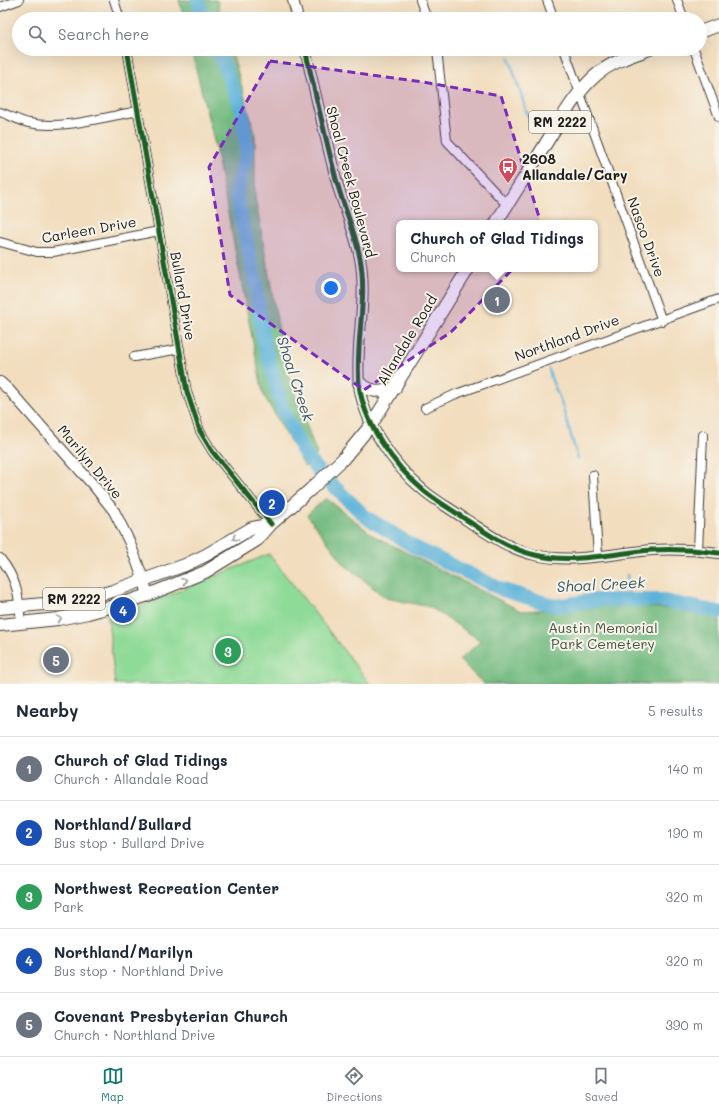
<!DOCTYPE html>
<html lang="en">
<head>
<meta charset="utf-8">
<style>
	body { margin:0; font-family:Mali,sans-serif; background:#f2f2f3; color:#1f2937 }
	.you { position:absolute; left:331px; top:288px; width:14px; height:14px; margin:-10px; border:3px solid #fff; border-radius:50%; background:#1a73e8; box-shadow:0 0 0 6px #1a73e833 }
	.badge { display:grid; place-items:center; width:26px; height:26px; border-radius:50%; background:#0f766e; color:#fff; font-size:13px; font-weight:700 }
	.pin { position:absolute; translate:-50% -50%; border:2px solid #fff; box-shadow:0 1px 4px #0006 }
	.popup { position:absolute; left:396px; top:220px; width:202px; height:52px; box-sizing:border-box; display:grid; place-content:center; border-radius:8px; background:#fff; filter:drop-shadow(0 1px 3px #0005); font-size:13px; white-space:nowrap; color:#747a83 }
	.popup b { font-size:15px; color:#1f2937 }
	.popup::after { content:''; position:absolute; left:50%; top:100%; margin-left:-8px; border:8px solid transparent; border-top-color:#fff }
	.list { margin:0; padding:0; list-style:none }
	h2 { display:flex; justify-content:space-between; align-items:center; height:52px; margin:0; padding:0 16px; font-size:17px }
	h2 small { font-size:13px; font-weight:400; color:#747a83 }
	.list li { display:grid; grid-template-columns:26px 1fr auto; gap:12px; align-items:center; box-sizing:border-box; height:64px; padding:0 16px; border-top:1px solid #e0e1e3 }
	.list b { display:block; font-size:15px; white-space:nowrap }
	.list p { margin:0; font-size:13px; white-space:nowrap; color:#747a83 }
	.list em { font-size:13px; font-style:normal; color:#747a83 }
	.icon { flex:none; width:22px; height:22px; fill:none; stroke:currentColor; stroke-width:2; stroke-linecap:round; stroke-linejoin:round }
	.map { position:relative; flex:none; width:719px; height:684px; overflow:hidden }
	.search { position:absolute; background:#fff; box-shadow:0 4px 16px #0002; left:12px; right:12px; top:12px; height:44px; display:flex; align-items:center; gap:10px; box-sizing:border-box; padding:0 14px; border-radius:22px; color:#747a83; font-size:15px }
	.sheet { height:372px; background:#fff }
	nav { display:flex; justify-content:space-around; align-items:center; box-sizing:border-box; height:56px; border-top:1px solid #e0e1e3; background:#fff; font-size:11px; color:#747a83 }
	nav a { display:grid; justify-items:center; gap:2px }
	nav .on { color:#0f766e }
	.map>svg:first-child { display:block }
	.green { fill:#8eda97; stroke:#557b5a }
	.forest { fill:#72ba80; stroke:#476b4e }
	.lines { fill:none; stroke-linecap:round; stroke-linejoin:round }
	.stream { stroke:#5cb2d9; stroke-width:2.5 }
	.river { stroke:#5cb2d9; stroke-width:14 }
	.minor-casing { stroke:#3c3934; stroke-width:10 }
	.tertiary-casing { stroke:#3c3934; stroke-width:12 }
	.primary-casing { stroke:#3c3934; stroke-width:14 }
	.minor { stroke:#fff; stroke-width:8 }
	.tertiary { stroke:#fff; stroke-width:10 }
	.primary { stroke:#fff; stroke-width:12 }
	.cycleway-casing { stroke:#f7f3e8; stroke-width:8 }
	.cycleway { stroke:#1b5e20; stroke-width:5 }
	.oneway { stroke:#999 }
	.marked { fill:#7b2cbf; fill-opacity:0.2; stroke:#7b2cbf; stroke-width:3; stroke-dasharray:8 5; stroke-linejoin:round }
	.labels { text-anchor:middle; stroke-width:4; stroke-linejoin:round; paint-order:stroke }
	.shield { fill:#f7f3e8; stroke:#5e5c59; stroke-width:1 }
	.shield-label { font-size:13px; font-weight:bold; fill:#1c1c1c }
	.poi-label { font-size:14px; font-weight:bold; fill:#1c1c1c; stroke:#f7f3e8; text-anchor:start }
	.street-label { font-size:14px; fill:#1c1c1c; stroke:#f7f3e8 }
	.park-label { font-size:14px; fill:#3e5541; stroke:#f7f3e8 }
	.water-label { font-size:15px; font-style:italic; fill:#365868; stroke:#f7f3e8 }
</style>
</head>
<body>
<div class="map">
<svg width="719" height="684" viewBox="0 0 719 684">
	<rect width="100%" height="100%" fill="#f7f3e8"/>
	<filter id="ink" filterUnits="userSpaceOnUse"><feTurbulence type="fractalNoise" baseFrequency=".025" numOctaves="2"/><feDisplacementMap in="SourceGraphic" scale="8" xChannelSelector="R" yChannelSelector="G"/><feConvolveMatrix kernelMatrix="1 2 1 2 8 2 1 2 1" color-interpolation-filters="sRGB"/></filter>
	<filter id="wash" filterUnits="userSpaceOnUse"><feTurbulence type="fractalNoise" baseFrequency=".012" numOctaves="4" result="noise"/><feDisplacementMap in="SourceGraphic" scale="16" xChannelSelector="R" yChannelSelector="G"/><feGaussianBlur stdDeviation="0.9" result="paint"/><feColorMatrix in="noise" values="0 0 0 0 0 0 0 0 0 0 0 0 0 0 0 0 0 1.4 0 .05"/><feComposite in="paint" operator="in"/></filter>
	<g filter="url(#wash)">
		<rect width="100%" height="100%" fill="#f2ddbe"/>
		<path class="green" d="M269,554L370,684H115L108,619L147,604Z"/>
		<path class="forest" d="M179,0H217L222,19H184Z
			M191,49H231L255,133V197L286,370L317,454L305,467L263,394L214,141Z
			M326,498L374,536L521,611L628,605L719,613V684H484L459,660L481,641L430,607L386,598L345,565L307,515Z"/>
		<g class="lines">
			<path class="stream" d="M509,58L533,131
				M549,369L551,378L561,402L578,459
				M627,575L629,599"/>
			<path class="river" d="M198,0L204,19
				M217,49L242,110L247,152L236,193L255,280L263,339L283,410L302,450L320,473L366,517L416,548L503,590L555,606L597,600H659L719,612"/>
		</g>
	</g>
	<g filter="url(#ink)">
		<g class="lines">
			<defs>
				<path id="minor" d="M114,0L120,19
					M420,0L427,19
					M547,0L554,19
					M677,0L684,19
					M0,7L19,0
					M127,49L187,392L200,431L212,451L271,524
					M437,49L447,141L507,205
					M564,49L662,321
					M694,49L719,117
					M0,112C9,115 19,121 29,123C62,130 104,117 138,111
					M0,242L37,252H53L159,231
					M134,357L180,349
					M425,408L456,394L719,299
					M593,475L598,556
					M698,550L703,435
					M0,558C18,580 19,597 21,624"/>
				<path id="tertiary" d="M293,0L298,19
					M305,49C315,92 325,136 336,179C343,206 355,231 360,258C368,300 355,342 359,384C363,422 394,466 423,490C436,501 451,509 465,519C487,533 508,549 535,555C573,564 614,553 652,550C674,549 697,550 719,553
					M0,382L9,390L94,486L114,511L129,541L144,581L148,595"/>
				<path id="primary" d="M700,32L719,25
					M496,223C513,195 531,168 548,140C562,118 575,94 595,76C611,62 630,56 650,49
					M359,383C375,394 377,391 395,388
					M0,608L44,604L90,597L113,591L185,565L206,555L252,528L271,524
					M0,625L58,619L88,613L121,604L148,595L205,572L257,540L271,524L311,489L343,459L371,425L468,269"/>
			</defs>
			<use href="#minor" class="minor-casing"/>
			<use href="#tertiary" class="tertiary-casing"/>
			<use href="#primary" class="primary-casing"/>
			<use href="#minor" class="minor"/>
			<use href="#tertiary" class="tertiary"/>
			<use href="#primary" class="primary"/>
			<defs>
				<path id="cycleway" d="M127,49L187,392L200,431L212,451L271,524
					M305,49C315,92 325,136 336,179C343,206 355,231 360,258C368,300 355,342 359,384C363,422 394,466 423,490C436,501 451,509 465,519C487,533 508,549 535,555C573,564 614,553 652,550C674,549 697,550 719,553"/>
			</defs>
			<use href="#cycleway" class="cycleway-casing"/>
			<use href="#cycleway" class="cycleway"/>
		</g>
		<defs><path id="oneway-chevron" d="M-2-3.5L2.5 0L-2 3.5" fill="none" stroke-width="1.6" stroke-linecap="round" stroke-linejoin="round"/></defs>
		<g class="oneway">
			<use href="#oneway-chevron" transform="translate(235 538) rotate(148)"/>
			<use href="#oneway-chevron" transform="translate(184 581) rotate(-22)"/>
			<use href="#oneway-chevron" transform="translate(59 619) rotate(-9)"/>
		</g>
	</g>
	<path class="marked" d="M270,61L423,82L501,96L545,236L451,332L364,390L230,295L209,167Z"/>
	<defs>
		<symbol id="bus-pin" viewBox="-11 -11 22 30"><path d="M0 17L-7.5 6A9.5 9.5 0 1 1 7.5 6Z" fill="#d1495b" stroke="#f7f3e8"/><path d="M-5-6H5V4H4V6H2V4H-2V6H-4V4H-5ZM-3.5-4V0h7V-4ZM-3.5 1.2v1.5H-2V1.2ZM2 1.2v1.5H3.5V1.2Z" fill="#fff"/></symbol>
	</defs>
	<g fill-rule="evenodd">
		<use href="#bus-pin" x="497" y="156" width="22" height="30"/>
	</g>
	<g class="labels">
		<g class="shield">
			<rect x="529" y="111" width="62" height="22" rx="3"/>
			<rect x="43" y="588" width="62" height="22" rx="3"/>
		</g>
		<g class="shield-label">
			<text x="560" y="127">RM 2222</text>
			<text x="74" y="604">RM 2222</text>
		</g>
		<g class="poi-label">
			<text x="522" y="164">2608<tspan x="522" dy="16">Allandale/Cary</tspan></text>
		</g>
		<g class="street-label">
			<text transform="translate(351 182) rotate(75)" y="5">Shoal Creek Boulevard</text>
			<text transform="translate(89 230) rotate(-10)" y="5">Carleen Drive</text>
			<text transform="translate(646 237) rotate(70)" y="5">Nasco Drive</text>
			<text transform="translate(183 296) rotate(80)" y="5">Bullard Drive</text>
			<text transform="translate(567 338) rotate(-20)" y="5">Northland Drive</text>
			<text transform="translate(407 340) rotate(-59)" y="5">Allandale Road</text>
			<text transform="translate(90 462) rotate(50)" y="5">Marilyn Drive</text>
		</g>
		<g class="park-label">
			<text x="603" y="633">Austin Memorial<tspan x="603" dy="16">Park Cemetery</tspan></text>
		</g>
		<g class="water-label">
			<text transform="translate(295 379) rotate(72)" y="5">Shoal Creek</text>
			<text transform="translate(601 585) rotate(-3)" y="5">Shoal Creek</text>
		</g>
	</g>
</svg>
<div class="you"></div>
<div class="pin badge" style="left:497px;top:300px;background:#6b7280">1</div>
<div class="popup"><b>Church of Glad Tidings</b>Church</div>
<div class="pin badge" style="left:272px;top:503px;background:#1a4fb4">2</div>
<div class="pin badge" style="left:228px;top:651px;background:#2e9e5b">3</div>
<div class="pin badge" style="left:123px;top:610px;background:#1a4fb4">4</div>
<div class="pin badge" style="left:56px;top:660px;background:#6b7280">5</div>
<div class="search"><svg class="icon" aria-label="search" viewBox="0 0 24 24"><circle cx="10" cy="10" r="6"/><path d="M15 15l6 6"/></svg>Search here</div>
</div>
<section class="sheet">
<h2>Nearby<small>5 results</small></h2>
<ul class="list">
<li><span class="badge" style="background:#6b7280">1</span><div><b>Church of Glad Tidings</b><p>Church · Allandale Road</p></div><em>140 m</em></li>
<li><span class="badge" style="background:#1a4fb4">2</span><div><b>Northland/Bullard</b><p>Bus stop · Bullard Drive</p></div><em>190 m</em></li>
<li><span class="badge" style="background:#2e9e5b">3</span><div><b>Northwest Recreation Center</b><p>Park</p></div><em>320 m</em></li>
<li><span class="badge" style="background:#1a4fb4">4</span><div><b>Northland/Marilyn</b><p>Bus stop · Northland Drive</p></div><em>320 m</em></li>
<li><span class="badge" style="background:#6b7280">5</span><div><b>Covenant Presbyterian Church</b><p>Church · Northland Drive</p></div><em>390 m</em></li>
</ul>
</section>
<nav>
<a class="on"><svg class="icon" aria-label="map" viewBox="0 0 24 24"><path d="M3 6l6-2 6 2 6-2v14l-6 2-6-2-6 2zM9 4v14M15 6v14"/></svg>Map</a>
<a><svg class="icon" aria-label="directions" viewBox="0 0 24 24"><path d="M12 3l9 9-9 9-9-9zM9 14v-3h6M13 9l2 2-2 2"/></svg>Directions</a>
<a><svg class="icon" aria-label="saved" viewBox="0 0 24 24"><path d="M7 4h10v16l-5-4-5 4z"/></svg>Saved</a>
</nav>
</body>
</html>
